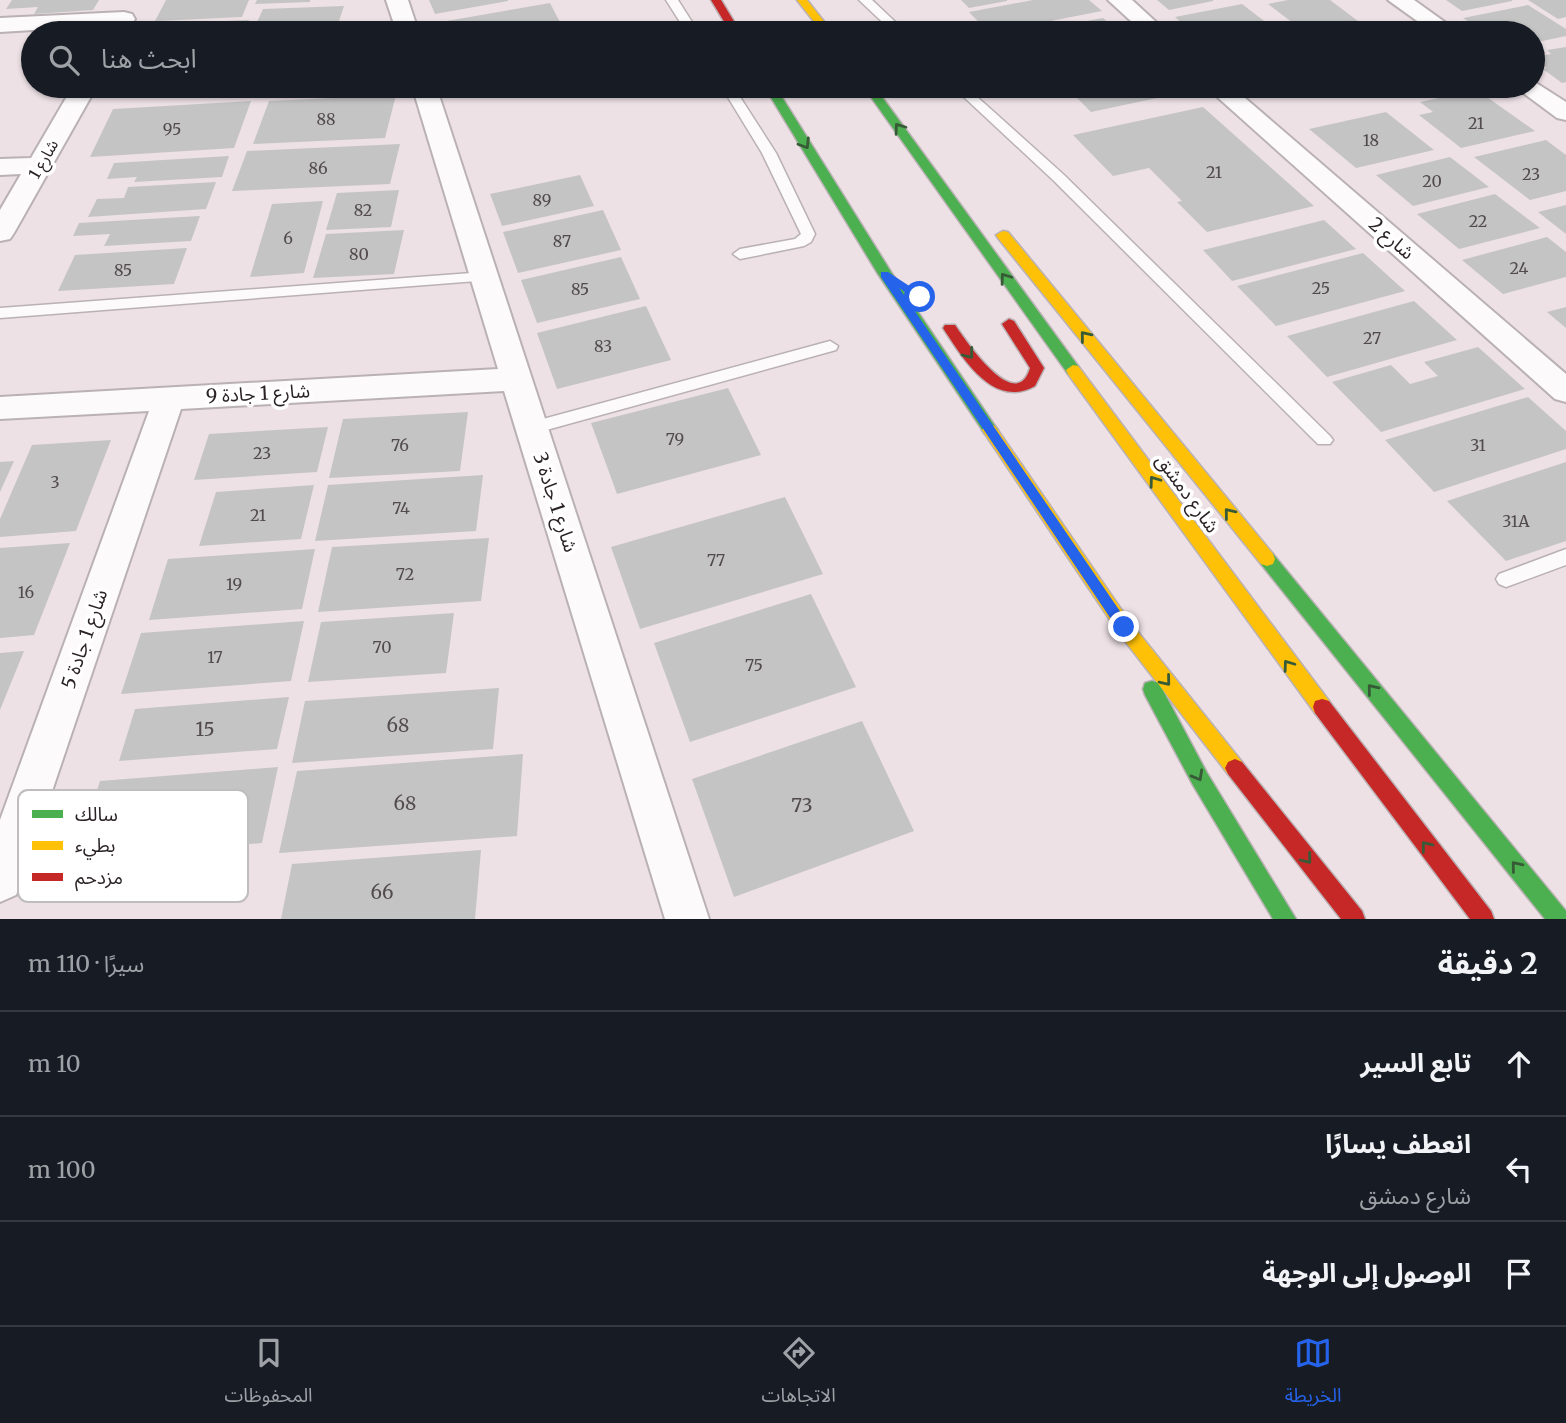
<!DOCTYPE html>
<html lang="ar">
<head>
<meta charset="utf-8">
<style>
	body { margin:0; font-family:Merriweather,"Noto Sans Arabic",serif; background:#20242c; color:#f1f3f6; direction:rtl }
	.stop { position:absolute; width:21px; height:21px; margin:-16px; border:5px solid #2563eb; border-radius:50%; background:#fff }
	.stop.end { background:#2563eb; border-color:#fff; box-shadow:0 2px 7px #0008 }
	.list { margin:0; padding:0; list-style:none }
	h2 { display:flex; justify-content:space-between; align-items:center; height:91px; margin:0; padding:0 28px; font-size:30px }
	h2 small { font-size:23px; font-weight:400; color:#9ea1a6 }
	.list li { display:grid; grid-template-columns:46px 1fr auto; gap:21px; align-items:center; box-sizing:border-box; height:105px; padding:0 28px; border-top:2px solid #363941 }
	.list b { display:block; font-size:26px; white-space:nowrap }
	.list p { margin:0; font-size:23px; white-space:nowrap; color:#9ea1a6 }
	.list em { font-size:23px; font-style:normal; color:#9ea1a6 }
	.icon { flex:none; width:38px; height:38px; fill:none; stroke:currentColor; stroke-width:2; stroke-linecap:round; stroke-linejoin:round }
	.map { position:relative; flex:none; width:1566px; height:919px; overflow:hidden; direction:ltr }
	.search { position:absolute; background:#171b24; box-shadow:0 2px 5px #0004; left:21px; right:21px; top:21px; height:77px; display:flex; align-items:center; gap:18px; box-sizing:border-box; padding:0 24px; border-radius:38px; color:#9ea1a6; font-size:26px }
	.sheet { height:406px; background:#171b24 }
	nav { display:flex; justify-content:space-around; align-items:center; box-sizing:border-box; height:98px; border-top:2px solid #363941; background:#171b24; font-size:19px; color:#9ea1a6 }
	nav a { display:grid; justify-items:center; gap:4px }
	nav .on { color:#2563eb }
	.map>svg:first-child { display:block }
	.building { fill:#c5c4c4 }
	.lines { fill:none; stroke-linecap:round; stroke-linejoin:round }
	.lane-casing { stroke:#bab1b4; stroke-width:3 }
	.street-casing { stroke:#bab1b4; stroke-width:4 }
	.fast-casing { stroke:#bab1b4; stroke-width:3 }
	.slow-casing { stroke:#bab1b4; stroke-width:3 }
	.jam-casing { stroke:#bab1b4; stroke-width:3 }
	.lane { fill:#fcfafb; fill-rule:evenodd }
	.street { fill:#fcfafb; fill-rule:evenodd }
	.fast { fill:#4caf50; fill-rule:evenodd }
	.slow { fill:#ffc107; fill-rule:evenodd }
	.jam { fill:#c62828; fill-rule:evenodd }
	.oneway { stroke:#385b37 }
	.route { fill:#2563eb }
	.labels { text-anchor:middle; stroke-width:7; stroke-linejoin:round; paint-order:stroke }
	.number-label { font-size:16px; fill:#524b4e }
	.far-street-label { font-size:16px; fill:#2b2326; stroke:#fff }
	.street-label { font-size:19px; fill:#2b2326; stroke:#fff }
	.near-number-label { font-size:19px; fill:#524b4e }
	.key { fill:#fff; stroke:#bfbdbe; stroke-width:2 }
	.key-label { font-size:19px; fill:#2b2326 }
</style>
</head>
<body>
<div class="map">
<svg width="1566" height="919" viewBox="0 0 1566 919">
	<rect width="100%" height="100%" fill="#ede1e5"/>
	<path class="building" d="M12,0H99L93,10L34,14L38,7L6,9Z
		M166,0H249L242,17L155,21Z
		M257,0H310V2L255,4Z
		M429,0H508V1L435,14Z
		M961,0H1007V1L969,8Z
		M1033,0H1089L1102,11L989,33L969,12Z
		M1157,0H1213V1L1169,10Z
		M1288,0H1330L1362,24L1306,33L1268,4Z
		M1446,0H1512V1L1462,11Z
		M1528,0H1566V17L1558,19Z
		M550,3L562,26L522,33H439L435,23Z
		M1242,4L1280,33H1193L1175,17Z
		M1528,5L1566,29V36L1533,43V33H1486L1463,18Z
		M344,6L337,27L253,31L263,9Z
		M1103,18L1120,33H1028V32Z
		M249,20L243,33H151L156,24Z
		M1566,47V82L1562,83L1543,69L1547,68L1533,57L1551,54L1547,50Z
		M123,86H229L227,91L117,97Z
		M1065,86H1179L1186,92L1091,112Z
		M1477,90L1535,131L1461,148L1419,115L1433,112L1420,102Z
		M396,95L385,138L253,144L269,101Z
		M251,101L234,148L90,157L113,109Z
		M1203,107L1314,206L1207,232L1177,202L1182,201L1149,168L1113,176L1073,135Z
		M1386,112L1434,150L1356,168L1309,129Z
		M1546,140L1566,155V191L1530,200L1474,157Z
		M400,144L390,184L232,191L247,151Z
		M229,156L222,177L134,182L137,177L107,179L114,163Z
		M1450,157L1489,187L1413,206L1376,175Z
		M580,175L594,206L502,226L490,194Z
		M216,182L206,209L88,217L97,199L124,198L128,187Z
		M399,190L391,227L326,230L337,193Z
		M1495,194L1540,228L1459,249L1417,214Z
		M323,201L304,273L250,277L272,204Z
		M1566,205V234L1538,212Z
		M603,210L621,250L518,273L503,232Z
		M200,216L191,241L104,246L110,234L73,236L79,223Z
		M1324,220L1356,249L1232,281L1203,250Z
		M404,230L394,274L313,278L326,234Z
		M1547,237L1566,252V277L1503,294L1462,260Z
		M187,248L174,284L58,291L75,255Z
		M1363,253L1405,291L1276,326L1237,286Z
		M621,257L640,299L537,323L521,280Z
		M1414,301L1457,340L1327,377L1287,336Z
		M646,306L671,360L557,389L537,333Z
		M1566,307V328L1547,312Z
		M1478,347L1525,389L1381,432L1332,382L1391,365L1410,384L1438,376L1424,362Z
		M728,388L761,455L617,494L591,423Z
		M1528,397L1566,431V449L1434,492L1385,440Z
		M468,412L460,471L329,478L343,419Z
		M328,427L317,472L194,480L209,434Z
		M111,440L76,531L0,537V519L32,445Z
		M14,461L0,492V462Z
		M1566,462V541L1506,561L1447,501Z
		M483,475L476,531L315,541L328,485Z
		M314,485L301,539L199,546L216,492Z
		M785,497L823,574L640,629L611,547Z
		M489,538L481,601L318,612L332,547Z
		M70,543L34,635L0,638V548Z
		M315,549L302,609L149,620L168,559Z
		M811,594L856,687L690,742L654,643Z
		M454,613L446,673L308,682L321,622Z
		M304,621L291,681L121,694L141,633Z
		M24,651L0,710V653Z
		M499,688L493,749L292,763L305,701Z
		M289,697L277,749L119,761L135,709Z
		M862,721L914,831L734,897L692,779Z
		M523,754L517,836L279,853L297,771Z
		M278,767L262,843L75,858L100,781Z
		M481,850L475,919H281L292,864Z"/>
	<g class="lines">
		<defs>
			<path id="lane" d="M666,0H678L699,33H687Z
				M859,0H872L907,33H894Z
				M721,86H733L776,153L815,234L811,242L804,246L740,259L733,254L740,249L795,239L801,234L762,153Z
				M952,86H965L1063,174L1330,436L1333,440L1330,444H1318L1053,180Z
				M485,272L490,274L493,277L490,280L0,318V308Z
				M830,341L838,346L836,350L532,434L523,428L532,422Z
				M1566,549V565L1506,587L1499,584L1496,579L1499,574Z"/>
			<path id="street" d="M386,0H408L419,33H397Z
				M1108,0H1132L1168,33H1144Z
				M1388,0H1414L1460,33H1434Z
				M124,12L132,14L135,19L132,24L0,32V18Z
				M1533,81L1566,102V120L1557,118L1514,86H1533Z
				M73,86H97L14,233L10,239L0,241V210L21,174L0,175V159L31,158Z
				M412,86H436L709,919H665L504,391L181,409L22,880L16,895L0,902V820L149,411L0,419V397L498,369Z
				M1205,86H1231L1566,374V402L1555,399Z"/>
			<path id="fast" d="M764,86H775L891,272L995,426L998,430L995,434H985L878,274Z
				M863,86H874L1078,366L1080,370L1078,374H1068Z
				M1267,552L1273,554L1566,911V919H1545L1261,564L1259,559L1261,554Z
				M1152,681L1159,683L1207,773L1296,919H1273L1193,785L1145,695L1143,689L1145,683Z"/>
			<path id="slow" d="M797,0H807L833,33H823Z
				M1003,231L1008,232L1273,554L1275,559L1273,564L1267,566L1261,564L998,238L996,235Z
				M1073,365L1078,366L1329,701L1331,707L1329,713L1322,715L1315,713L1068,374L1066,370Z
				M990,424L995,426L1130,622L1242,762L1245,768L1242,774L1235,777L1228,774L1118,632L985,434L982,430L985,426Z"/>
			<path id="jam" d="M711,0H721L741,33H731Z
				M1009,319L1014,321L1044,368L1035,386C993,410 962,357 943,328L945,325H955C964,338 1016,416 1030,368L1002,324Z
				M1322,699L1329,701L1491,911L1494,919H1470L1315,713L1313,707L1315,701Z
				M1235,759L1242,762L1362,911L1365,919H1341L1228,774L1225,768L1228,762Z"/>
		</defs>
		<use href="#lane" class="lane-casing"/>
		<use href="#street" class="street-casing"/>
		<use href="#fast" class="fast-casing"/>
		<use href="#slow" class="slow-casing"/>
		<use href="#jam" class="jam-casing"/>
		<use href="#lane" class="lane"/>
		<use href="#street" class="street"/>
		<use href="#fast" class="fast"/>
		<use href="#slow" class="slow"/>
		<use href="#jam" class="jam"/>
	</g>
	<defs><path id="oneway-chevron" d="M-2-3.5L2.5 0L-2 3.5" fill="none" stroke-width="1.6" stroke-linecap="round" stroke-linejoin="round" transform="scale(1.75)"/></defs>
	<g class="oneway">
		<use href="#oneway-chevron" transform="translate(899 128) rotate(-126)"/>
		<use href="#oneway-chevron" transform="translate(805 144) rotate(58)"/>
		<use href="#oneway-chevron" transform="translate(1005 278) rotate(-126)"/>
		<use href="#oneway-chevron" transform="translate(1085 336) rotate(-129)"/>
		<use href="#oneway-chevron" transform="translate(969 354) rotate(52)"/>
		<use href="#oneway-chevron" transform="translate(1154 481) rotate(-126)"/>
		<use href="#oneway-chevron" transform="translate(1229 513) rotate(-129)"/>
		<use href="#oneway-chevron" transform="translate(1288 665) rotate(-126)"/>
		<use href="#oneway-chevron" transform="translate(1166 681) rotate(51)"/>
		<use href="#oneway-chevron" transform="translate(1372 689) rotate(-129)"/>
		<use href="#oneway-chevron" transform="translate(1198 776) rotate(61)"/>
		<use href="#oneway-chevron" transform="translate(1426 846) rotate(-128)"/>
		<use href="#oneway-chevron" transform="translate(1307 859) rotate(52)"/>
		<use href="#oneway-chevron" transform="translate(1516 866) rotate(-129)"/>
	</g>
	<path class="route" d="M881,272H888L923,295V299H916L899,288L1128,623V631H1119L881,277Z"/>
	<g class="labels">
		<g class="number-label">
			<text x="326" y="125">88</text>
			<text x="1476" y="129">21</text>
			<text x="172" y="135">95</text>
			<text x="1371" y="146">18</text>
			<text x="318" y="174">86</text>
			<text x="1214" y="178">21</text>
			<text x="1531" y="180">23</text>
			<text x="1432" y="187">20</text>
			<text x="542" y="206">89</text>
			<text x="363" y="216">82</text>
			<text x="1478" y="227">22</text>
			<text x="288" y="244">6</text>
			<text x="562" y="247">87</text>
			<text x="359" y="260">80</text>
			<text x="1519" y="274">24</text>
			<text x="123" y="276">85</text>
			<text x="1321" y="294">25</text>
			<text x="580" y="295">85</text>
			<text x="1372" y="344">27</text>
			<text x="603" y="352">83</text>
			<text x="675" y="445">79</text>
			<text x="400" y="451">76</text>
			<text x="1478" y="451">31</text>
			<text x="262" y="459">23</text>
			<text x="55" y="488">3</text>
			<text x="401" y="514">74</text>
			<text x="258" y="521">21</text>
			<text x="1516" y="527">31A</text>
			<text x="716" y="566">77</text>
			<text x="405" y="580">72</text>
			<text x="234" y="590">19</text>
			<text x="26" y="598">16</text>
			<text x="382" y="653">70</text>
			<text x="215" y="663">17</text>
			<text x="754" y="671">75</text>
		</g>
		<g class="far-street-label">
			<text transform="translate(43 159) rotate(-60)" y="6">شارع 1</text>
		</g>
		<g class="street-label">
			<text transform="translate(1392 238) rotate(41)" y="7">شارع 2</text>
			<text transform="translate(258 393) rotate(-3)" y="7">شارع 1 جادة 9</text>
			<text transform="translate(1188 493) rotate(54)" y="7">شارع دمشق</text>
			<text transform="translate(556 502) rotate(72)" y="7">شارع 1 جادة 3</text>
			<text transform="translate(84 639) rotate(-71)" y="7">شارع 1 جادة 5</text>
		</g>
		<g class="near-number-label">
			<text x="398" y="732">68</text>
			<text x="205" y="736">15</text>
			<text x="405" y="810">68</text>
			<text x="802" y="812">73</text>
			<text x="382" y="899">66</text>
		</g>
	</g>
	<rect x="18" y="790" width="230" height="112" rx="10" class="key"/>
	<rect x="32" y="810" width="31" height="8" fill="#4caf50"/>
	<rect x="32" y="841" width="31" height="9" fill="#ffc107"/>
	<rect x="32" y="873" width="31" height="8" fill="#c62828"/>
	<g class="key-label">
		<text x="75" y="821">سالك</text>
		<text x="75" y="852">بطيء</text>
		<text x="75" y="884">مزدحم</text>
	</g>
</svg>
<div class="stop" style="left:920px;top:297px"></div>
<div class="stop end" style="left:1124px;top:627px"></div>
<div class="search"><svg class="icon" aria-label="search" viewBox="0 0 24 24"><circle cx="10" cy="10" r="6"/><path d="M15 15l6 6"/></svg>ابحث هنا</div>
</div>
<section class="sheet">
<h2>2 دقيقة<small>سيرًا · 110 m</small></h2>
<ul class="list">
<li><svg class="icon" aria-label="ahead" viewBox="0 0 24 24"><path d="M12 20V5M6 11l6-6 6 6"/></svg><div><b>تابع السير</b></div><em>10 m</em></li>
<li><svg class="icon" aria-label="left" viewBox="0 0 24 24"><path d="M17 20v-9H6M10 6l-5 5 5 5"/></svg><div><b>انعطف يسارًا</b><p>شارع دمشق</p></div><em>100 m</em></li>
<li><svg class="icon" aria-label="arrive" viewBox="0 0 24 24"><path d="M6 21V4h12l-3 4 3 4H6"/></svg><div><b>الوصول إلى الوجهة</b></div></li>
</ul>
</section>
<nav>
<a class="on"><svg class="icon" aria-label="map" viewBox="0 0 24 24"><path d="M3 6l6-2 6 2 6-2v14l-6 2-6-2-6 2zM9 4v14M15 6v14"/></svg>الخريطة</a>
<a><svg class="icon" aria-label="directions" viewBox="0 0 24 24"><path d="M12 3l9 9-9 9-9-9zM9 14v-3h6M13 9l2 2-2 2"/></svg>الاتجاهات</a>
<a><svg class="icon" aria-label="saved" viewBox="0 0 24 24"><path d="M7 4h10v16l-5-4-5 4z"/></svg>المحفوظات</a>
</nav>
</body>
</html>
